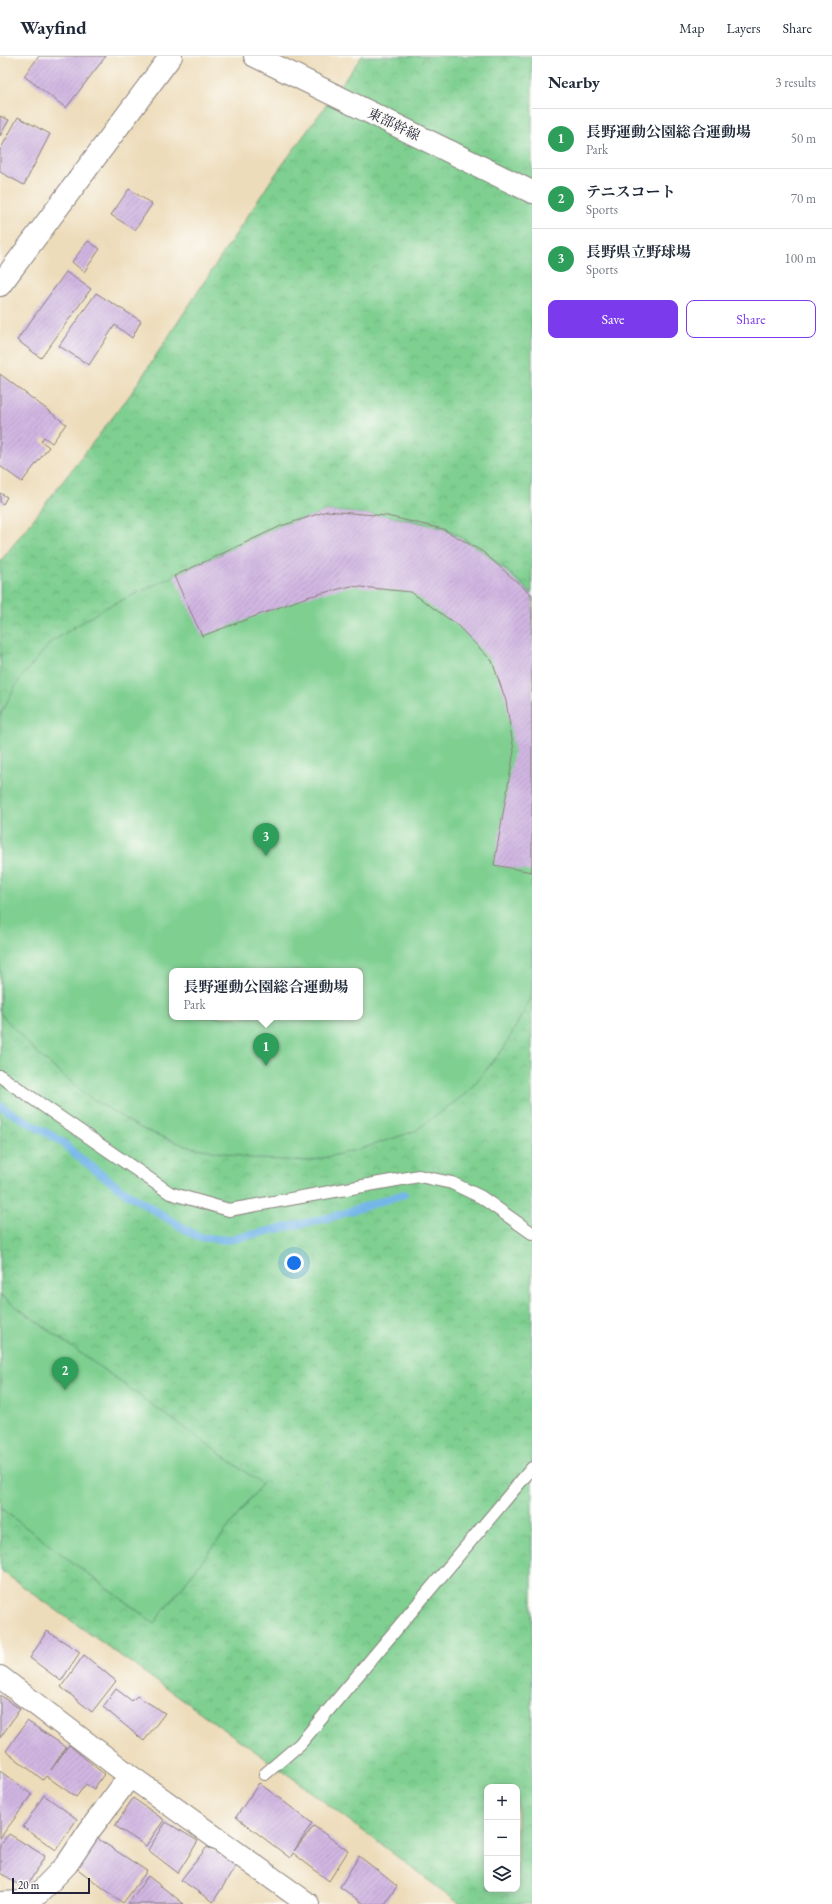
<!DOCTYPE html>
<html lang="en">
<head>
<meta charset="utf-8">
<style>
	body { margin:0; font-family:"EB Garamond","Noto Serif JP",serif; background:#f6f6f7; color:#1f2937 }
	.controls { position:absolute; right:12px; bottom:12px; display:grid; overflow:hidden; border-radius:8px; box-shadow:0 2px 10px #0003 }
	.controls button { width:36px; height:36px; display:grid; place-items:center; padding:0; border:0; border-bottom:1px solid #e0e1e3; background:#fff; color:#1f2937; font:20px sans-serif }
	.scale { position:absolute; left:12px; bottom:10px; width:78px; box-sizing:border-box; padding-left:4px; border:2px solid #22223b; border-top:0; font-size:11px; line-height:14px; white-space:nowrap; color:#22223b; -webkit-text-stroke:3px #fdfcf7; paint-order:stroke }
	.you { position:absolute; left:294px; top:1207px; width:14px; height:14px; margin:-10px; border:3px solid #fff; border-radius:50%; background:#1a73e8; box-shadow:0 0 0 6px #1a73e833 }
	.badge { display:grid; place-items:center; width:26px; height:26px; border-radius:50%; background:#7c3aed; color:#fff; font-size:13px; font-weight:700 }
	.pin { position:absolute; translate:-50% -33px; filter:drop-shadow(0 1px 2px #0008) }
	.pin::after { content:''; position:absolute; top:21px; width:14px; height:12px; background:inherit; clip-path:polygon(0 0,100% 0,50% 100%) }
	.popup { position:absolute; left:169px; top:912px; width:194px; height:52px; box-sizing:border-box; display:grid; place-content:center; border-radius:8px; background:#fff; filter:drop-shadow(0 1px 3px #0005); font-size:13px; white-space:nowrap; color:#747a83 }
	.popup b { font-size:15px; color:#1f2937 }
	.popup::after { content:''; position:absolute; left:50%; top:100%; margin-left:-8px; border:8px solid transparent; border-top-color:#fff }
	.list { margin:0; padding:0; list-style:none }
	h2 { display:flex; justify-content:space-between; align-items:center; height:52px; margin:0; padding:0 16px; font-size:17px }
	h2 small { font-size:13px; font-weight:400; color:#747a83 }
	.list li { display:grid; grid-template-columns:26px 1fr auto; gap:12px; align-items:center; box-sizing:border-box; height:60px; padding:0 16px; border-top:1px solid #e0e1e3 }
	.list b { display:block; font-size:15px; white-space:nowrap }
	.list p { margin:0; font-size:13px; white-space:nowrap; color:#747a83 }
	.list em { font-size:13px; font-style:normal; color:#747a83 }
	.actions { display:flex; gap:8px; padding:12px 16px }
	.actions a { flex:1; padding:9px 0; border:1px solid #7c3aed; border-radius:8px; text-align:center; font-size:14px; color:#7c3aed }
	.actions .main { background:#7c3aed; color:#fff }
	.icon { flex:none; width:22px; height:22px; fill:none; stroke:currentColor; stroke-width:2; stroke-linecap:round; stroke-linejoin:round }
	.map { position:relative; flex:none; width:532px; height:1848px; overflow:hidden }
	header { display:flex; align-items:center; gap:24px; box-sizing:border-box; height:56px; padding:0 20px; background:#fff; border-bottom:1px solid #e0e1e3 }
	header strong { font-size:19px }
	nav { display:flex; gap:22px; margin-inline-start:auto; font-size:14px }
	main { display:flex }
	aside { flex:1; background:#fff }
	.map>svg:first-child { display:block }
	.park { fill:url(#park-crowns); stroke:#507866; fill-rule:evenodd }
	.pitch { fill:#7ecf90; stroke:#507866; fill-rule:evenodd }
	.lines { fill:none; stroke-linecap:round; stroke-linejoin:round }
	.stream { stroke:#74b6e9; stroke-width:8 }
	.building { fill:url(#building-hatch) }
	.service-casing { stroke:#887f7a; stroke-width:14 }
	.minor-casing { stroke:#887f7a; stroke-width:24 }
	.tertiary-casing { stroke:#887f7a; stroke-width:24 }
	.service { stroke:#fff; stroke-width:12 }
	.minor { stroke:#fff; stroke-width:22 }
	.tertiary { stroke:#fff; stroke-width:22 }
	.labels { text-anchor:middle; stroke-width:3.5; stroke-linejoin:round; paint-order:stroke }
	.street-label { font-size:14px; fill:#22223b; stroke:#fdfcf7 }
</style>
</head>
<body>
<header>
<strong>Wayfind</strong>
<nav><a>Map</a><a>Layers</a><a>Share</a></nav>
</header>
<main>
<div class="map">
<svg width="532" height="1848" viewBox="0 0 532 1848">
	<defs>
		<pattern id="park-crowns" width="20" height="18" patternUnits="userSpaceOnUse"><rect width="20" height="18" fill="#7ecf90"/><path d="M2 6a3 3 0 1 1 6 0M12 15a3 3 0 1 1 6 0" fill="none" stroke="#6db17d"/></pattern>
		<pattern id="building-hatch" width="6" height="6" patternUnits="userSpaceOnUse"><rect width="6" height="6" fill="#d0b6e1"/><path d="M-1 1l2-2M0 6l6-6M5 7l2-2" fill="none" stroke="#b29cc2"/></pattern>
	</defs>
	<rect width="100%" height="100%" fill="#fdfcf7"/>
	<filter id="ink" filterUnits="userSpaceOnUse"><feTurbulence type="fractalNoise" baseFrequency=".025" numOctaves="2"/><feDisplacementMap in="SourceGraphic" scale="8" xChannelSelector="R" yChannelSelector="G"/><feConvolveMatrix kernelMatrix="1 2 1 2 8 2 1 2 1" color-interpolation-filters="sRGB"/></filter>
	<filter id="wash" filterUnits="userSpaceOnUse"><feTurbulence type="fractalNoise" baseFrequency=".012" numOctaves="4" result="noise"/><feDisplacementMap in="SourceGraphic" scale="16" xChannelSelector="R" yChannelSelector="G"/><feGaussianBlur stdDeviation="0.9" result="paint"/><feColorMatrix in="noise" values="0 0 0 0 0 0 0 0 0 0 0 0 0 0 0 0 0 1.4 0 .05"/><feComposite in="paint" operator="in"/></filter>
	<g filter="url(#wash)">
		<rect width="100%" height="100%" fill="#eddcba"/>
		<path class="park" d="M362,0H532V1848H460L294,1723L0,1514V506L130,339L272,123ZM172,915H360V961H172ZM487,1731H517V1833H487Z"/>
		<path class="pitch" d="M327,455C365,458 404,460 442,472C466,480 515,519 532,539V940L504,992L468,1036L415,1075L361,1093L310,1105L257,1103L186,1090L140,1072L89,1041L39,999L0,957V660L17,627L51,586L105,552L281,470ZM172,915H360V961H172Z
			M0,1239L262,1428L154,1567L0,1452Z"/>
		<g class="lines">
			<path class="stream" d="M0,1050L61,1085L76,1099L125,1136L198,1181L228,1184L332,1161L404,1138"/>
		</g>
		<g id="blocks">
			<path class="building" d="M39,0H106L66,52L24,20Z
				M0,60L9,64L0,80Z
				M18,61L50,78L24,129L0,116V94Z
				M129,133L152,148L135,174L111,159Z
				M88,185L100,193L84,216L72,206Z
				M66,216L91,233L41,302L17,284Z
				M96,237L141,265L132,282L115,269L89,309L59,290Z
				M0,318L66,368L52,387L44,381L41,385L49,391L22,426L0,410Z
				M0,437L7,441L3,448L0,446Z
				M327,455L387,460L443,473L483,496L532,539V816L494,809L514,695L506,645L492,605L457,569L411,536L351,530L307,541L202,580L174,520L281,470Z
				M47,1575L80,1596L61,1625L30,1602Z
				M84,1599L116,1625L92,1656L61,1631Z
				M116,1633L132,1645L137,1640L165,1657L144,1685L103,1651Z
				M0,1639L20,1653L0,1682Z
				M27,1665L66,1691L51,1714L69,1689L104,1718L94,1733L86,1728L76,1741L46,1720L43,1724L6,1695Z
				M0,1715L32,1739L0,1782Z
				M259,1727L312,1767L294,1795L314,1770L348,1795L329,1825L293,1797L290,1802L236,1761Z
				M44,1739L77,1763L56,1794L23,1771Z
				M133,1742L164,1764L146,1790L115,1770Z
				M166,1766L198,1785L178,1817L148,1794Z
				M9,1778L45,1800L25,1833L0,1817V1789Z
				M95,1781L147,1815L123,1847L75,1811Z
				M207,1791L238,1807L213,1846L181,1824Z
				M359,1800L397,1830L385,1848H364L340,1831Z
				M148,1820L184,1848H128Z"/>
		</g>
	</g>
	<g filter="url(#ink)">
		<use href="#blocks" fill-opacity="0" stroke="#887f7a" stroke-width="1"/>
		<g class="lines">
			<defs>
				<path id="service" d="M0,1020L170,1137L229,1154L419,1120L452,1127L481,1141L532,1177
					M265,1718L300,1688L532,1412"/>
				<path id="minor" d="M0,1621L130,1720L308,1848
					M0,1847L20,1846L39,1837L67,1808L89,1775L130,1720"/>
				<path id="tertiary" d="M255,0L532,136
					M0,229L171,0"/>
			</defs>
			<use href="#service" class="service-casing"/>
			<use href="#minor" class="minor-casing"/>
			<use href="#tertiary" class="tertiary-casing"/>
			<use href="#service" class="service"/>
			<use href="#minor" class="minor"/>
			<use href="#tertiary" class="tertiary"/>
		</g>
	</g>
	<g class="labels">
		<g class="street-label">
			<text transform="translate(394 68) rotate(26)" y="5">東部幹線</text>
		</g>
	</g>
</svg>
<div class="controls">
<button>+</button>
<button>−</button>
<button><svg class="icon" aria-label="layers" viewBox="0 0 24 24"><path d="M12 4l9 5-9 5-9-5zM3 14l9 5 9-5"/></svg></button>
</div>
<div class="scale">20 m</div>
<div class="you"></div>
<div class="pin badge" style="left:266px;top:1010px;background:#2e9e5b">1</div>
<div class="popup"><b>長野運動公園総合運動場</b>Park</div>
<div class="pin badge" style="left:65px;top:1334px;background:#2e9e5b">2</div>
<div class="pin badge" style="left:266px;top:800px;background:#2e9e5b">3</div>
</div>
<aside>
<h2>Nearby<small>3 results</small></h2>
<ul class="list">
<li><span class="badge" style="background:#2e9e5b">1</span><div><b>長野運動公園総合運動場</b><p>Park</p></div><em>50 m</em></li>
<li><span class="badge" style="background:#2e9e5b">2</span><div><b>テニスコート</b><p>Sports</p></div><em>70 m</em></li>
<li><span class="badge" style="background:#2e9e5b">3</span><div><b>長野県立野球場</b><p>Sports</p></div><em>100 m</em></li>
</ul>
<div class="actions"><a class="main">Save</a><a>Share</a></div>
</aside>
</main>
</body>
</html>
